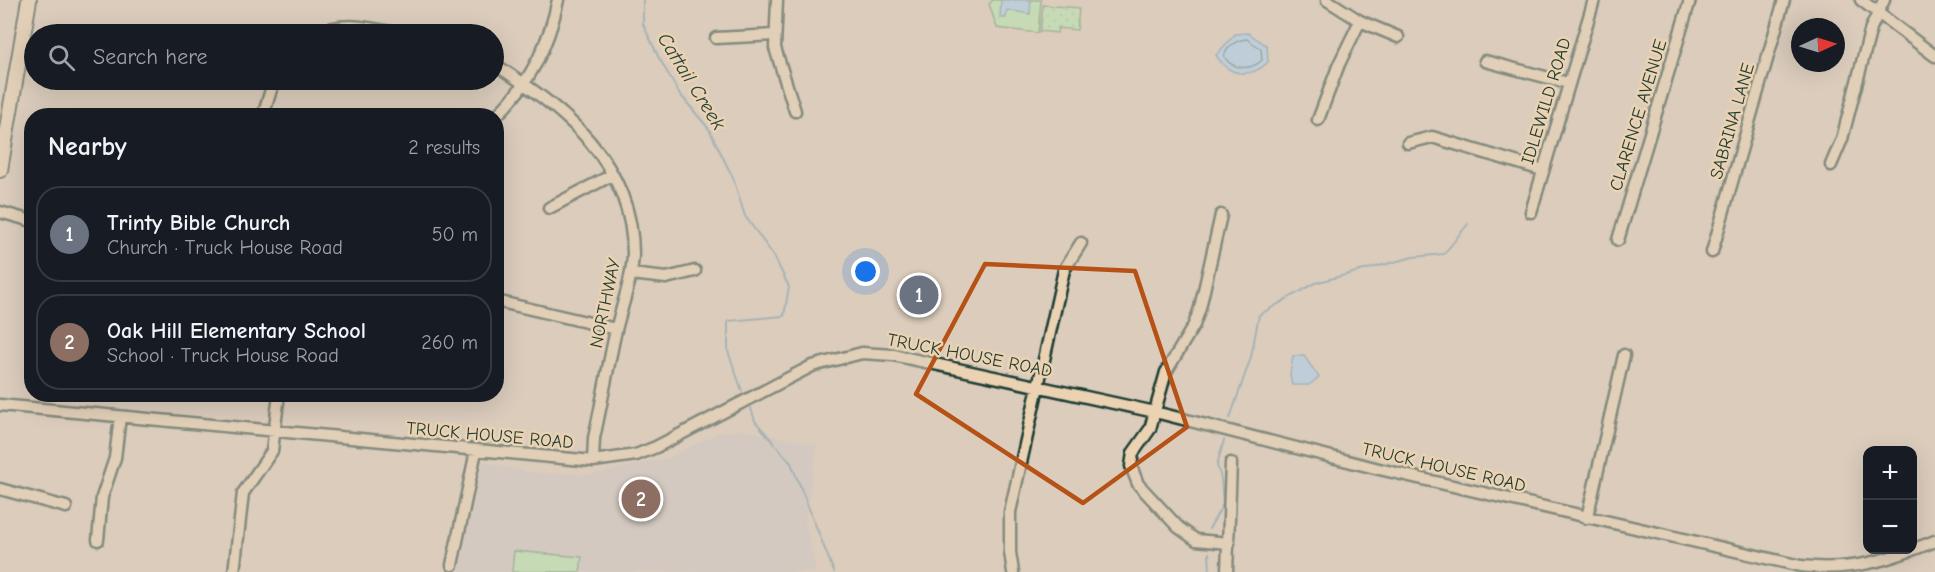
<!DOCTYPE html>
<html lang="en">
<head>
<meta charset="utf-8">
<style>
	body { margin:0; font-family:"Comic Neue",sans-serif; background:#242831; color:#f1f3f6 }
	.controls { position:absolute; right:18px; bottom:18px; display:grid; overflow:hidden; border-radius:12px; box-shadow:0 6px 24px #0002 }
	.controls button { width:54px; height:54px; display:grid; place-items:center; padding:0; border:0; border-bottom:2px solid #363941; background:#171b24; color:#f1f3f6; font:30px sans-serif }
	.compass { position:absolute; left:1791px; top:18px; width:54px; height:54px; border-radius:50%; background:#171b24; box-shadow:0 6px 24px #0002; rotate:86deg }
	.you { position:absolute; left:866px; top:272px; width:21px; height:21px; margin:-15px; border:4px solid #fff; border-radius:50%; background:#1a73e8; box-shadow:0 0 0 9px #1a73e833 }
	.badge { display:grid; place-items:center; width:39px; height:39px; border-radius:50%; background:#8c9099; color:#fff; font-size:20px; font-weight:700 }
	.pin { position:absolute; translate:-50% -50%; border:3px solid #fff; box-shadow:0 2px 6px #0006 }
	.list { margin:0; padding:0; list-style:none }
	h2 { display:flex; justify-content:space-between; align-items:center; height:78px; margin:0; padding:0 24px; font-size:26px }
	h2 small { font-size:20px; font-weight:400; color:#9ea1a6 }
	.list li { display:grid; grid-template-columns:39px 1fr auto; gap:18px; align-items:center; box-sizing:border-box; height:96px; margin:0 12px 12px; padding:0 12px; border:2px solid #363941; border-radius:24px }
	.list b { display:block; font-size:22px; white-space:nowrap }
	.list p { margin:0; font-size:20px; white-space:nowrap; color:#9ea1a6 }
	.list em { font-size:20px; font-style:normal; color:#9ea1a6 }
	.icon { flex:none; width:33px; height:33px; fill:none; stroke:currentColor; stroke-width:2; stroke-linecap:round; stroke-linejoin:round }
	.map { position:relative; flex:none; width:1935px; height:572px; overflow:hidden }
	.search { position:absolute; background:#171b24; box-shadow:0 6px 24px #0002; left:24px; top:24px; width:480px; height:66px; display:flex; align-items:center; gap:15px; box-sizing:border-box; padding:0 21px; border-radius:33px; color:#9ea1a6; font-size:22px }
	.panel { position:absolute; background:#171b24; box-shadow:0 6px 24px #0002; left:24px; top:108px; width:480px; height:294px; border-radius:24px }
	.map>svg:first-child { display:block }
	.built { fill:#c9c5c8 }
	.grass { fill:url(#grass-dots); stroke:#669472; stroke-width:1.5 }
	.pitch { fill:#adeab0; stroke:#669472; stroke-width:1.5 }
	.water { fill:#9dcffa; stroke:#6b95ab; stroke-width:1.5 }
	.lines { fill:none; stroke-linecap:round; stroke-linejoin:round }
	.shore { stroke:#517783; stroke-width:1.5 }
	.stream { stroke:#6b95ab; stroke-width:2 }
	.minor-casing { stroke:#1f3d34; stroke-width:15 }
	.major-casing { stroke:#1f3d34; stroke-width:18 }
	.minor { stroke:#ead2b2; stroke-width:10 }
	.major { stroke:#ead2b2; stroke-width:14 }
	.marked { fill:none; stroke:#b65216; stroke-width:4.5; stroke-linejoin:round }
	.labels { text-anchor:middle; stroke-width:5; stroke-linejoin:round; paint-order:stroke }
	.street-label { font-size:18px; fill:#1f3d34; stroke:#ead2b2 }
	.water-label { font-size:20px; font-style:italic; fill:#25443e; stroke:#ead2b2 }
</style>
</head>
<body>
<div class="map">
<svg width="1935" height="572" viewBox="0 0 1935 572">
	<defs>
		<pattern id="grass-dots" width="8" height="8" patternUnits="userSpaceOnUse" patternTransform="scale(1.5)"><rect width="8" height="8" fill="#adeab0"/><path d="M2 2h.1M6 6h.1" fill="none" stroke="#94ca98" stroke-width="1.8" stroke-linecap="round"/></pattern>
	</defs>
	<rect width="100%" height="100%" fill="#dbccbc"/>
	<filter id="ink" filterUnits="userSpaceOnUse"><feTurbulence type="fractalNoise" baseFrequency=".0167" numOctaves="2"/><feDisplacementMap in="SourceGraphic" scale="12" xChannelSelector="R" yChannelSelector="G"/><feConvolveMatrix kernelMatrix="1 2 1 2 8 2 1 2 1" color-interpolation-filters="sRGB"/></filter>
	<g filter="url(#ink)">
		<path class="built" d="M741,430L817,445L805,522L816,572H459L482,462L533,473L590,475L669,458L719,433Z"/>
		<path class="grass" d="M1043,5L1079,8L1077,30L1058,28L1057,33L1040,31Z"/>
		<path class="pitch" d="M993,0H1041L1038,33L997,28L989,4Z
			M514,551L582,557L580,572H512Z"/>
		<path class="water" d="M1001,0H1031L1030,14L1007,10L1006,18H1000Z
			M1248,33L1267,46L1268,62C1251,79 1229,77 1216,55L1235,34Z
			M1293,356H1304L1319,377L1309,385H1292L1290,374Z"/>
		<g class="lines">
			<path class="shore" d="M1247,39L1261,49L1262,60C1251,71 1231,70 1224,56C1228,46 1236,40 1247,39Z"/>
			<path class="stream" d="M643,0V24L658,56L679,93L709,129L733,178L745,216L774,256L789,287L784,316L728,321V351L742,391
				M751,408L755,421L791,463L834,572
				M1230,418L1251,357L1259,315L1315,283L1413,257L1444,254L1468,224
				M1209,529L1223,504L1221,478L1217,465L1224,440
				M1209,553L1210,572"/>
			<defs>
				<path id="minor" d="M777,0L775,48L795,111
					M1327,0L1360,21L1398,37
					M1861,0L1935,56
					M315,34C344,20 369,28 400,34
					M716,38L774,35
					M1485,61L1568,83
					M494,64C564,108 633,163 633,254C632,280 622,305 616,330C608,366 602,402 594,438L593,461
					M263,116L274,80
					M496,116C529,85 549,44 558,0
					M1318,120L1339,64L1360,21
					M1408,143L1432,137L1542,170
					M1831,165L1842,139L1871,28L1884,0
					M549,208L612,175
					M0,212L32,221
					M1531,212L1594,0
					M1221,215L1200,308L1194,325L1166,372L1150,429L1133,453L1131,466L1138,484L1178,527L1196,540L1229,543
					M1618,240L1690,0
					M1712,252L1784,0
					M631,274L666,278L695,271
					M496,301L616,329
					M0,405L593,461L636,455L656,447L812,366L862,353L893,355L1155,412L1379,469L1801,566C1852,572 1888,560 1935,541
					M0,489L66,507
					M1587,518L1624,355
					M98,540L102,497L115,458L120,417
					M452,565L476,451
					M234,572L243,493L272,451L279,394
					M1013,572L1010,552V512L1064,270L1081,243
					M1227,572L1231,463"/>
				<path id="major" d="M0,170L29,0"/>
			</defs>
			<use href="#minor" class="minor-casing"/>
			<use href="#major" class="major-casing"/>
			<use href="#minor" class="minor"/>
			<use href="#major" class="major"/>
		</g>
	</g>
	<path d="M0 0H1935V572H0ZM985,264L1135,271L1187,427L1083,503L916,394Z" fill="#dbccbc" fill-opacity=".55" fill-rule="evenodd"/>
	<path class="marked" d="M985,264L1135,271L1187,427L1083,503L916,394Z"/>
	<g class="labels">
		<g class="street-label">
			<text transform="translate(1546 101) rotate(-73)" y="6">IDLEWILD ROAD</text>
			<text transform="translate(1638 115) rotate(-73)" y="6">CLARENCE AVENUE</text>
			<text transform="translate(1732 121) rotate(-74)" y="6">SABRINA LANE</text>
			<text transform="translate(605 303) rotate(-78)" y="6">NORTHWAY</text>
			<text transform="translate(970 355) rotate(11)" y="6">TRUCK HOUSE ROAD</text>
			<text transform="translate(490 435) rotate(5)" y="6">TRUCK HOUSE ROAD</text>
			<text transform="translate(1444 467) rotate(13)" y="6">TRUCK HOUSE ROAD</text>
		</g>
		<g class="water-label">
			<text transform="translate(692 81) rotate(58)" y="7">Cattail Creek</text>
		</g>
	</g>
</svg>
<div class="controls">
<button>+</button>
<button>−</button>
</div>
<svg class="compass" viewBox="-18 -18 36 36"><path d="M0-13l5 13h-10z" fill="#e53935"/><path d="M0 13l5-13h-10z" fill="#9ea1a6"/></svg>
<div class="you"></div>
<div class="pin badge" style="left:919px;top:295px;background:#6b7280">1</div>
<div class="pin badge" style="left:641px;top:499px;background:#8d6e63">2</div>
<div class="search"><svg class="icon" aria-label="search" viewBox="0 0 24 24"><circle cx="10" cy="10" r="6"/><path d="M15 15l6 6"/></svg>Search here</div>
<section class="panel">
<h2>Nearby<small>2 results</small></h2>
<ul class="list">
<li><span class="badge" style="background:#6b7280">1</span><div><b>Trinty Bible Church</b><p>Church · Truck House Road</p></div><em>50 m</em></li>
<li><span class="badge" style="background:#8d6e63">2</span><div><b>Oak Hill Elementary School</b><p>School · Truck House Road</p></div><em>260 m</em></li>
</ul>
</section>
</div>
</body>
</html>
